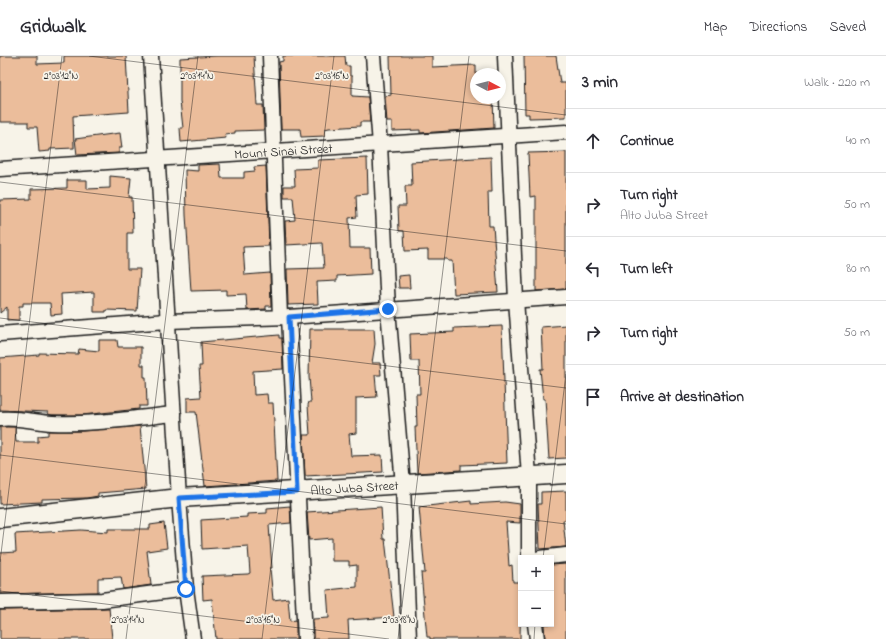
<!DOCTYPE html>
<html lang="en">
<head>
<meta charset="utf-8">
<style>
	body { margin:0; font-family:"Indie Flower",sans-serif; background:#f7f7f7; color:#2b2b33 }
	.controls { position:absolute; right:12px; bottom:12px; display:grid; overflow:hidden; border-radius:0px; box-shadow:0 2px 6px #0003 }
	.controls button { width:36px; height:36px; display:grid; place-items:center; padding:0; border:0; border-bottom:1px solid #e1e1e2; background:#fff; color:#2b2b33; font:20px sans-serif }
	.compass { position:absolute; left:470px; top:12px; width:36px; height:36px; border-radius:50%; background:#fff; box-shadow:0 2px 6px #0003; rotate:97deg }
	.stop { position:absolute; width:12px; height:12px; margin:-9px; border:3px solid #1a73e8; border-radius:50%; background:#fff }
	.stop.end { background:#1a73e8; border-color:#fff; box-shadow:0 1px 4px #0008 }
	.list { margin:0; padding:0; list-style:none }
	h2 { display:flex; justify-content:space-between; align-items:center; height:52px; margin:0; padding:0 16px; font-size:17px }
	h2 small { font-size:13px; font-weight:400; color:#7c7c81 }
	.list li { display:grid; grid-template-columns:26px 1fr auto; gap:12px; align-items:center; box-sizing:border-box; height:64px; padding:0 16px; border-top:1px solid #e1e1e2 }
	.list b { display:block; font-size:15px; white-space:nowrap }
	.list p { margin:0; font-size:13px; white-space:nowrap; color:#7c7c81 }
	.list em { font-size:13px; font-style:normal; color:#7c7c81 }
	.icon { flex:none; width:22px; height:22px; fill:none; stroke:currentColor; stroke-width:2; stroke-linecap:round; stroke-linejoin:round }
	.map { position:relative; flex:none; width:566px; height:583px; overflow:hidden }
	header { display:flex; align-items:center; gap:24px; box-sizing:border-box; height:56px; padding:0 20px; background:#fff; border-bottom:1px solid #e1e1e2 }
	header strong { font-size:19px }
	nav { display:flex; gap:22px; margin-inline-start:auto; font-size:14px }
	main { display:flex }
	aside { flex:1; background:#fff }
	.map>svg:first-child { display:block }
	.building { fill:#ebbd9b; stroke:#1c1c1c }
	.lines { fill:none; stroke-linecap:round; stroke-linejoin:round }
	.minor-casing { stroke:#1c1c1c; stroke-width:17 }
	.tertiary-casing { stroke:#1c1c1c; stroke-width:21 }
	.minor { stroke:#f7f3e8; stroke-width:14 }
	.tertiary { stroke:#f7f3e8; stroke-width:18 }
	.route { stroke:#1a73e8; stroke-width:5 }
	.ticks { fill:none; stroke:#1c1c1c; stroke-width:1; stroke-opacity:0.45 }
	.labels { text-anchor:middle; stroke-width:3.5; stroke-linejoin:round; paint-order:stroke }
	.street-label { font-size:13px; fill:#1c1c1c; stroke:#f7f3e8 }
	.ticks-label { font-size:10px; text-anchor:middle; fill:#1c1c1c; stroke:#f7f3e8; stroke-width:3.5; stroke-linejoin:round; paint-order:stroke }
</style>
</head>
<body>
<header>
<strong>Gridwalk</strong>
<nav><a>Map</a><a>Directions</a><a>Saved</a></nav>
</header>
<main>
<div class="map">
<svg width="566" height="583" viewBox="0 0 566 583">
	<rect width="100%" height="100%" fill="#f7f3e8"/>
	<filter id="ink" filterUnits="userSpaceOnUse"><feTurbulence type="fractalNoise" baseFrequency=".025" numOctaves="2"/><feDisplacementMap in="SourceGraphic" scale="8" xChannelSelector="R" yChannelSelector="G"/><feConvolveMatrix kernelMatrix="1 2 1 2 8 2 1 2 1" color-interpolation-filters="sRGB"/></filter>
	<g filter="url(#ink)">
		<path class="building" d="M0,0H37V8L64,7V0H126L129,56L73,60L74,92L50,93V95L39,96L37,71H28V66H0Z
			M217,0H254L257,49H263L264,74L235,75V77L225,78L226,82L181,86L180,72H183L180,45V2Z
			M283,0H345L346,10H350V20H352V40L368,41L370,66H360V70L329,72L325,73V80L301,81L300,73H281L279,6L283,5Z
			M390,0H432V11L476,9V42H493L494,72L420,77V74L392,75V66H387L385,40L391,39Z
			M524,0H556L560,27H566V61L529,62V58H525Z
			M120,77L122,92H119V97L77,99L75,83Z
			M566,96V233L536,235V140L530,141L528,97Z
			M491,101L492,136H488L489,170H493L498,236L454,238L452,205H448L447,203H428V194L405,195L404,175H399L398,150H406L405,130H412L411,106Z
			M367,102L368,138L356,139L357,161L349,162L350,192H370L371,218L337,220V225L317,226L318,248L288,249L287,213L324,212L322,187L286,189L285,165L295,164L293,141H284V130H295L294,113L318,112V104Z
			M220,108L221,122H244V116L255,115L254,111L266,110L269,190L243,191L245,219L270,217L271,250H266V253L247,254L246,238L226,239V234L191,235L186,159L185,114L198,115V109Z
			M110,120L131,122L129,141H132L133,177H127V213H140L137,255L106,254V256H94V236L61,238L62,258L51,259L50,247H23V250H19V264H7V251L0,257V144L31,143V133L67,132V124H87V133L110,132Z
			M409,219L410,232H399L398,220Z
			M566,269V402L549,403L545,343H543L540,313H543L541,271Z
			M502,270L507,407L461,409V414L417,417L415,371H417L416,338H420L419,305H411L410,278L454,276V272Z
			M310,273H374L375,288L372,307H380L381,319H375L377,341L356,342V377L349,378L351,400L382,399L383,416L305,420L303,379H310L308,349L309,346H311L309,321Z
			M279,279V282H282L283,313L253,315L254,339L267,338L268,347H273L277,425L205,430L196,356H187V342L201,341L199,310H202L201,286Z
			M99,284H117L118,291H141V309H144V321H146L147,350H139V353L82,359H52L48,358V356L0,354V302L39,299V297L78,298L79,293L99,295Z
			M140,370L146,433L98,437V440L87,442L42,443V446L0,448V371H15L16,386H38V380L48,379V375H83Z
			M566,435V464H563L566,491L540,493L538,448H541V436Z
			M471,445V448L505,446L520,448V467L506,466L509,510L512,509L513,526H521L520,583H430V581H427L421,517H425L419,451Z
			M290,450L291,467L269,469L272,512H270L273,544L288,542L290,565L296,564V583H216L212,543L203,544L202,520L248,518L250,517L248,490L202,493L201,464L247,461V458L267,457V452Z
			M381,451L383,483H385L394,561L348,564L349,583H313V563L329,562L327,534L357,531V509L349,510V505H332V482L309,484L307,456Z
			M164,467L167,492L147,495L151,529L123,533L121,521L98,522V536L0,538V497L16,496L15,478L81,474L108,476V473H150V469Z
			M566,508V583H545L544,568H551V509Z
			M109,552L112,583H0V554Z"/>
		<g class="lines">
			<defs>
				<g id="minor">
					<path d="M151,0L179,442L186,533L193,583"/>
					<path d="M270,0L280,261"/>
					<path d="M373,0L380,89L388,253L403,429L409,583"/>
					<path d="M505,0L516,244L529,420V502"/>
					<path id="s1" d="M0,113L566,76"/>
					<path d="M289,261L305,583"/>
					<path d="M0,278L167,265L289,261L566,241"/>
					<path d="M0,363C17,361 35,366 52,367C92,369 134,362 174,358"/>
					<path d="M540,502L566,499"/>
					<path d="M0,546L102,544L186,533"/>
					<path d="M535,568L537,583"/>
				</g>
				<g id="tertiary">
					<path id="s2" d="M0,462L179,442L566,418"/>
				</g>
			</defs>
			<use href="#minor" class="minor-casing"/>
			<use href="#tertiary" class="tertiary-casing"/>
			<use href="#minor" class="minor"/>
			<use href="#tertiary" class="tertiary"/>
		</g>
	</g>
	<g class="lines" filter="url(#ink)">
		<path class="route" d="M186,533L179,442L297,436L289,261L388,253"/>
	</g>
	<path class="ticks" d="M89,0L566,59M0,126L566,195M0,262L566,332M0,399L566,468M543,502L566,318M0,506L62,0M0,535L389,583M126,583L198,0M262,583L334,0M398,583L469,0M534,583L535,568"/>
	<g class="labels">
		<g class="street-label">
			<text dy="5" stroke="none"><textPath href="#s1" startOffset="284">Mount Sinai Street</textPath></text>
			<text dy="5" stroke="none"><textPath href="#s2" startOffset="356">Alto Juba Street</textPath></text>
		</g>
	</g>
	<g class="ticks-label">
		<text x="61" y="23">2°03'12"N</text>
		<text x="197" y="23">2°03'14"N</text>
		<text x="332" y="23">2°03'16"N</text>
		<text x="128" y="567">2°03'14"N</text>
		<text x="263" y="567">2°03'16"N</text>
		<text x="399" y="567">2°03'18"N</text>
	</g>
</svg>
<div class="controls">
<button>+</button>
<button>−</button>
</div>
<svg class="compass" viewBox="-18 -18 36 36"><path d="M0-13l5 13h-10z" fill="#e53935"/><path d="M0 13l5-13h-10z" fill="#7c7c81"/></svg>
<div class="stop" style="left:186px;top:533px"></div>
<div class="stop end" style="left:388px;top:253px"></div>
</div>
<aside>
<h2>3 min<small>Walk · 220 m</small></h2>
<ul class="list">
<li><svg class="icon" aria-label="ahead" viewBox="0 0 24 24"><path d="M12 20V5M6 11l6-6 6 6"/></svg><div><b>Continue</b></div><em>40 m</em></li>
<li><svg class="icon" aria-label="right" viewBox="0 0 24 24"><path d="M7 20v-9h11M14 6l5 5-5 5"/></svg><div><b>Turn right</b><p>Alto Juba Street</p></div><em>50 m</em></li>
<li><svg class="icon" aria-label="left" viewBox="0 0 24 24"><path d="M17 20v-9H6M10 6l-5 5 5 5"/></svg><div><b>Turn left</b></div><em>80 m</em></li>
<li><svg class="icon" aria-label="right" viewBox="0 0 24 24"><path d="M7 20v-9h11M14 6l5 5-5 5"/></svg><div><b>Turn right</b></div><em>50 m</em></li>
<li><svg class="icon" aria-label="arrive" viewBox="0 0 24 24"><path d="M6 21V4h12l-3 4 3 4H6"/></svg><div><b>Arrive at destination</b></div></li>
</ul>
</aside>
</main>
</body>
</html>
